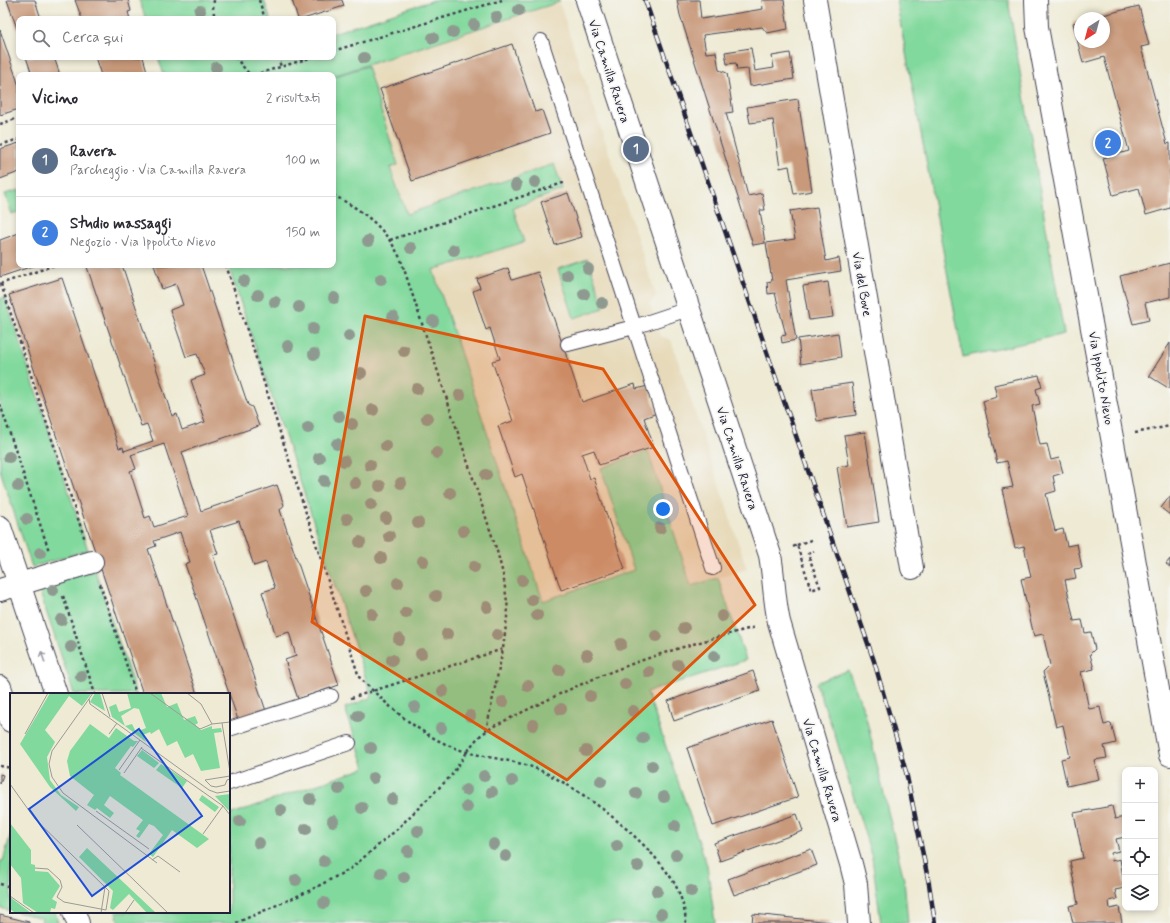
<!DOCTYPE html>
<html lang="it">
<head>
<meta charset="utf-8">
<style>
	body { margin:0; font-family:Mynerve,sans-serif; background:#f2f2f3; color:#2b2b33 }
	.controls { position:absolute; right:12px; bottom:12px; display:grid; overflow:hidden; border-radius:8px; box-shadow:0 2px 6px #0003 }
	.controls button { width:36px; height:36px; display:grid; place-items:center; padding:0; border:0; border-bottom:1px solid #e1e1e2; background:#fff; color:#2b2b33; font:20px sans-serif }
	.compass { position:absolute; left:1074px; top:12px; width:36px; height:36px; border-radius:50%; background:#fff; box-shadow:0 2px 6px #0003; rotate:216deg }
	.you { position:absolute; left:663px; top:509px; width:14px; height:14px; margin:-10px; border:3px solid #fff; border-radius:50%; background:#1a73e8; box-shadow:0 0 0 6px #1a73e833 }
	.badge { display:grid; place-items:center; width:26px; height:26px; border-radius:50%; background:#d1495b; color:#fff; font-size:13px; font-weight:700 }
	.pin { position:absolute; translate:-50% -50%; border:2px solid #fff; box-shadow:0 1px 4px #0006 }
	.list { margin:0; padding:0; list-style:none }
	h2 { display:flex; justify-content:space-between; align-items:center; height:52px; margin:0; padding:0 16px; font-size:17px }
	h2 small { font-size:13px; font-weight:400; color:#7c7c81 }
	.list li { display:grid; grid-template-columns:26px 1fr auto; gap:12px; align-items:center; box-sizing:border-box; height:72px; padding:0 16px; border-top:1px solid #e1e1e2 }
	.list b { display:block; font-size:15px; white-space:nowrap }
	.list p { margin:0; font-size:13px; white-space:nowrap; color:#7c7c81 }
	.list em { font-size:13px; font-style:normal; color:#7c7c81 }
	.icon { flex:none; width:22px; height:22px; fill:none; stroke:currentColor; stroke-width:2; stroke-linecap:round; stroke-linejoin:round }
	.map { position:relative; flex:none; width:1170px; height:923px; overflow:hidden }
	.search { position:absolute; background:#fff; box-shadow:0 2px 6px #0003; left:16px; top:16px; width:320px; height:44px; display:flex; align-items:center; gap:10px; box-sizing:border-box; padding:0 14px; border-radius:8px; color:#7c7c81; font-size:15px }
	.panel { position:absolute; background:#fff; box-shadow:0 2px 6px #0003; left:16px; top:72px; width:320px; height:196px; border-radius:8px }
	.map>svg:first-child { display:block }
	.built { fill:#e7daba }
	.green { fill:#82d99d; stroke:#527e6c }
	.building { fill:#c8997a; fill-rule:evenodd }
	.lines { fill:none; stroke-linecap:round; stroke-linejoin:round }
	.service-casing { stroke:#414052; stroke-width:16 }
	.minor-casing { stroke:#414052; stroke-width:24 }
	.path { stroke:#414052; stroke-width:2.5; stroke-dasharray:3 3; stroke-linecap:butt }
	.service { stroke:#fff; stroke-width:14 }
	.minor { stroke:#fff; stroke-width:22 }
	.rail-casing { stroke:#22223b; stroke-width:4.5 }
	.rail { stroke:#f6f6f2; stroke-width:3; stroke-dasharray:9; stroke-linecap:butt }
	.tree { fill:#8e9a90 }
	.oneway { stroke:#9c9ca7 }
	.marked { fill:#de560e; fill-opacity:0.2; stroke:#de560e; stroke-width:3; stroke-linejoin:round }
	.labels { text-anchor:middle; stroke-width:3.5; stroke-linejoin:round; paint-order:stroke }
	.street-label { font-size:13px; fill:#22223b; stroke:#f6f6f2 }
	.inset-road { fill:none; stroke:#9c9a97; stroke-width:1 }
	.view { fill:#1d4ed8; fill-opacity:0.15; stroke:#1d4ed8; stroke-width:2 }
	.inset-edge { fill:none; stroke:#22223b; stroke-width:2 }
</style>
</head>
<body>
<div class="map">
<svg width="1170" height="923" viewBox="0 0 1170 923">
	<rect width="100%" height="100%" fill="#f6f6f2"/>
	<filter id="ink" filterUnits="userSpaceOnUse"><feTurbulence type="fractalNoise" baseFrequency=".025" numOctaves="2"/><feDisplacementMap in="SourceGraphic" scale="8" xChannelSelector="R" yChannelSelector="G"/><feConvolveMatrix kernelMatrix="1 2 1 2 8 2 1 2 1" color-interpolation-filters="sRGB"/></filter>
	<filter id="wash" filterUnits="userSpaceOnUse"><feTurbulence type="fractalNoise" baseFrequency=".012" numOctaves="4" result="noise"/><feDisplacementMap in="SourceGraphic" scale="16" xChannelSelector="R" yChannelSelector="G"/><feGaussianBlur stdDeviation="0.9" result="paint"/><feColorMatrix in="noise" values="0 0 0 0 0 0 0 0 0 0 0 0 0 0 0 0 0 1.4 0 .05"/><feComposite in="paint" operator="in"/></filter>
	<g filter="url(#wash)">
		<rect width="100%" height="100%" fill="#eeead4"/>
		<path class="built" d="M559,2L656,295L650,304L660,336L671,340L747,569L503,644L333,205V76Z"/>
		<path class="green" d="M139,0H264L270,19H146Z
			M434,0H559V2L333,76V75H164L158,57H333V33Z
			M896,0H1008L1064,334L963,357Z
			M367,66L398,165L390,168L407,214L554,164L563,190L513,208L524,242L433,270L543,601L634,570L601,468L648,451L691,586L718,578L746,660L647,692L707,865L715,923H119L116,912H229V815L365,768L345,708L372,697L228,265H333V77Z
			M19,190V212L12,214L5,194Z
			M588,259L604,308L574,318L558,269Z
			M5,297L88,550L32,567L0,470V299Z
			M95,570L136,694H74L38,587Z
			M848,670L865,713L904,880L908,923H881L872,858L835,735L816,683Z
			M11,833V911L0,908V861H3Z
			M17,912H55L58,923H41L42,918Z"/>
		<g id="blocks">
			<path class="building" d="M7,0H35L41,19H19V34Z
				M75,0H128L131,11L128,12L130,19H82Z
				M292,0H342L344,6L303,19H298Z
				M677,0H699L701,19L763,9L762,0H784L788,29L767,33L762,27L703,35L706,53L716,52L719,70L727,73L733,112L726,113L748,196L762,193L765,210H760L765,243L753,245L680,15Z
				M1139,6L1149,45L1141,47L1167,144L1170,143V208L1146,215L1139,188L1113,195L1103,158L1129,151L1104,57L1083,63L1073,23L1080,21V42H1104V18L1095,17Z
				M0,30L19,86V109L0,115Z
				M512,44L535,112L542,110L550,133L412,181L380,89Z
				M751,48L755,71L774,68L772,56L790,53L794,79L750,86L748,69L737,70L736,63L727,64L725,52Z
				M26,57H54L60,75H32Z
				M95,57H143L148,75H101Z
				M798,99L812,191L794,194L789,166L780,168L773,120L750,123L747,107Z
				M19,143V172L0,179V149Z
				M568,193L582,237L555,245L541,202Z
				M817,207L826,261L839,258L841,271L786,280L796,340L782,343L781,336L786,335L775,293L768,294L767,282L772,281L766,243L795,239L790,211Z
				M19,233V265H36L0,277V240Z
				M1170,263V297L1145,303L1149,320L1133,324L1120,276Z
				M94,265H122L172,416L177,414L182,430L205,422L191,380L205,375L197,354L186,357L170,310L183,305L176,284L162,289L154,265H201L248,405L252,407L259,426L182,452L201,511L277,485L284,505L280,510L339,685L298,699L285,660L296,656L289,632L276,636L262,592L275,588L266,562L254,566L239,521L210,530L218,554L213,555L266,711L238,720L185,564L190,562L180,532L154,541L156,546L148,549L197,694H143L9,295L62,278L119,448L123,447L124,451L153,441L147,424L141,426L87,267ZM164,444L188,516L154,527L150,516L145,518L130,471L136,469L131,455Z
				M508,268L512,280L538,272L582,402L635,384L636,389L648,386L657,413L644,418L654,447L599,465L594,450L582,454L590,479L594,478L625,569L561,590L522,474L515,477L498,426L513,421L492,361L500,359L490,328L486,330L473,291L480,288L477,279Z
				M828,282L833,317L809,320L803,286Z
				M838,333L841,357L801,364L798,339Z
				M1170,343V389L1149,376Z
				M1039,375L1042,387L1036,389L1040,404L1032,406L1040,445L1047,444L1051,460L1059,458L1063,473L1053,476L1056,491L1046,494L1055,531L1063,529L1067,546L1077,544L1082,568L1074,569L1076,578L1065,580L1074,621L1082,620L1085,633L1091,632L1095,649L1090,654L1094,669L1081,672L1089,709L1100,707L1104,725L1111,723L1116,743L1104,746L1107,758L1094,760L1099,779L1067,786L1061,759L1070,757L1063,725L1056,727L1043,672L1050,665L1043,634L1034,636L1021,579L1031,577L1024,546L1015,548L1002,489L1013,487L1007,461L997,463L983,401L997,397L994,385Z
				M852,383L856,415L817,421L812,389Z
				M865,432L879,522L847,527L837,467L849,465L844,435Z
				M1170,496V515L1161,508Z
				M1170,559V567L1166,564Z
				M753,671L760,691L674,721L668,701Z
				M772,719L798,797L713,826L687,748Z
				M0,774L3,775L0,784Z
				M1112,806L1115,819L1125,817V837L1116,839L1119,851L1111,853L1112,861L1120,859L1125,888L1115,890L1117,899L1109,901L1110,909L1119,907L1122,923H1073L1069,906L1078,904L1070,861L1083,858L1074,813Z
				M797,814L803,831L720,861L714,843Z
				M811,849L817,865L734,895L728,879Z
				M753,914L831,922V923H752Z
				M0,915L29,922V923H0Z"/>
		</g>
	</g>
	<g filter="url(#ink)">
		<use href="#blocks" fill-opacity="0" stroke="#414052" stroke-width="1"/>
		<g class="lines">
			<defs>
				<path id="service" d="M541,41L713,568
					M568,344L634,327L688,309
					M229,729L331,696
					M229,783L349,743"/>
				<path id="minor" d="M587,0L770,555C774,577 774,600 779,622L851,864L856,884L859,923
					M815,0L912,568
					M1036,0L1037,27L1170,755
					M0,527L56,694
					M0,590L92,562
					M0,687L11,721
					M74,912L78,923"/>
			</defs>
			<use href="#service" class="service-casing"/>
			<use href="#minor" class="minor-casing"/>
			<path class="path" d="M214,0L213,9L215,19
				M259,0L265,19
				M333,51L502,0
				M235,57L250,75
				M278,57L281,67
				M254,75L313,57
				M0,124L19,118
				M0,145L19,139
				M333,195C364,211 386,228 401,260L497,551L503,574L508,609L503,649L486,731
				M390,240L566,182
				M226,265L359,677C386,704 415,731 450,746C475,757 504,758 529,766C575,782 642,836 669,875C679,888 685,907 686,923
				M0,284L55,265
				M1,284L85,540
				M0,404L49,551
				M1135,433L1170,426
				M797,545L811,540
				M793,547L797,545L811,590L820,587L808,554L814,551
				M100,584L136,694
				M63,596L95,694
				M351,698L503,649
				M0,766L11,768
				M0,884L11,887
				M236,923L309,891L350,869L394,832L451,776L474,742L481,735L494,726C523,712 552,697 582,684C638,659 697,642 756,627"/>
			<use href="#service" class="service"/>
			<use href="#minor" class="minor"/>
			<defs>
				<path id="rail" d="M645,0L874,661L906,772L929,884L935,923"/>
			</defs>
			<use href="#rail" class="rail-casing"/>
			<use href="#rail" class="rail"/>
		</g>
		<g class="tree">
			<circle cx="519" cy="10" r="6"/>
			<circle cx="200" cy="11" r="6"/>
			<circle cx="496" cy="17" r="6"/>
			<circle cx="474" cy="25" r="6"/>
			<circle cx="453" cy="32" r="6"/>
			<circle cx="433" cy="38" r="6"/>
			<circle cx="364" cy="58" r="6"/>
			<circle cx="216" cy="68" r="6"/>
			<circle cx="535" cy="182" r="6"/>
			<circle cx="516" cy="185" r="6"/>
			<circle cx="368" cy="241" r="6"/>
			<circle cx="411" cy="248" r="6"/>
			<circle cx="454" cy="250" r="6"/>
			<circle cx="588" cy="269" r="6"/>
			<circle cx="567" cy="275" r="6"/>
			<circle cx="381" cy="279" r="6"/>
			<circle cx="244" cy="281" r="6"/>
			<circle cx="584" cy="294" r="6"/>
			<circle cx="258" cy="295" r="6"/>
			<circle cx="334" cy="298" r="6"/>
			<circle cx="275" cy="302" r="6"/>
			<circle cx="602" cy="303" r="6"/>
			<circle cx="299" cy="307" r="6"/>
			<circle cx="393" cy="317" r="6"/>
			<circle cx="433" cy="321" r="6"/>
			<circle cx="313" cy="329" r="6"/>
			<circle cx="349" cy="336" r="6"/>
			<circle cx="288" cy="346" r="6"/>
			<circle cx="404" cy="351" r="6"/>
			<circle cx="314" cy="354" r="6"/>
			<circle cx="361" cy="373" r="6"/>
			<circle cx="417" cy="389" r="6"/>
			<circle cx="460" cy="395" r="6"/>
			<circle cx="373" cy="410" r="6"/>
			<circle cx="339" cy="416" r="6"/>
			<circle cx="427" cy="418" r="6"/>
			<circle cx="352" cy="424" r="6"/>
			<circle cx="308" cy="428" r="6"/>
			<circle cx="337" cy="444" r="6"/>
			<circle cx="386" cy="446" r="6"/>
			<circle cx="437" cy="453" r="6"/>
			<circle cx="9" cy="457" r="6"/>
			<circle cx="319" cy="458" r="6"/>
			<circle cx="344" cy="461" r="6"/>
			<circle cx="370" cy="465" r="6"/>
			<circle cx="486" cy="475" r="6"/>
			<circle cx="324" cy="481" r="6"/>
			<circle cx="355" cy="483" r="6"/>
			<circle cx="401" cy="483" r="6"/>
			<circle cx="18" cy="486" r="6"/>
			<circle cx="380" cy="486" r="6"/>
			<circle cx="450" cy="493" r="6"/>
			<circle cx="371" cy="504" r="6"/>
			<circle cx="386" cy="518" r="6"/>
			<circle cx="27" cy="519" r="6"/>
			<circle cx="347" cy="519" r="6"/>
			<circle cx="418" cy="523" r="6"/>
			<circle cx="660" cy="528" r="6"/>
			<circle cx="463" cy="531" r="6"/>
			<circle cx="389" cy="536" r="6"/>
			<circle cx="360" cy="542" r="6"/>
			<circle cx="40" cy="553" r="6"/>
			<circle cx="381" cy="558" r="6"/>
			<circle cx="423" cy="561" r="6"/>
			<circle cx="474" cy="567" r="6"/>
			<circle cx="522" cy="580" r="6"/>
			<circle cx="398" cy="583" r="6"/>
			<circle cx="53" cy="590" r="6"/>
			<circle cx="366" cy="591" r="6"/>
			<circle cx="436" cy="596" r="6"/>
			<circle cx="532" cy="600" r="6"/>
			<circle cx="487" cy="607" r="6"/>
			<circle cx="406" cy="613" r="6"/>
			<circle cx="372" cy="614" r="6"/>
			<circle cx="537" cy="615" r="6"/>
			<circle cx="722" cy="616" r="6"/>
			<circle cx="61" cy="620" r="6"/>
			<circle cx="684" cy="628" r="6"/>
			<circle cx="447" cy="634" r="6"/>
			<circle cx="497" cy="635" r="6"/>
			<circle cx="656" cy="636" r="6"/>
			<circle cx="399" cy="639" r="6"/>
			<circle cx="621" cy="644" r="6"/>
			<circle cx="71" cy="647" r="6"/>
			<circle cx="421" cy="654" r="6"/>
			<circle cx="587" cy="655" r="6"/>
			<circle cx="714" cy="656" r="6"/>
			<circle cx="392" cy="660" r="6"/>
			<circle cx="678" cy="665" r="6"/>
			<circle cx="559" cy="670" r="6"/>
			<circle cx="649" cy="672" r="6"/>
			<circle cx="81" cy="676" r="6"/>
			<circle cx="625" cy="684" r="6"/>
			<circle cx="528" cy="686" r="6"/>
			<circle cx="443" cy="691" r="6"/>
			<circle cx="590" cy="696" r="6"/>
			<circle cx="503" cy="702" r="6"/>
			<circle cx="415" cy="707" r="6"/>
			<circle cx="561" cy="709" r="6"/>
			<circle cx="633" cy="711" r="6"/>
			<circle cx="358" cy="716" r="6"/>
			<circle cx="470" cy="716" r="6"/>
			<circle cx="533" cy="725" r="6"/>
			<circle cx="441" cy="728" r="6"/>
			<circle cx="643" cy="738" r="6"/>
			<circle cx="371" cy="748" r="6"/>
			<circle cx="586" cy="751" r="6"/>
			<circle cx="652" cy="766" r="6"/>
			<circle cx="484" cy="776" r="6"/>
			<circle cx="373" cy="778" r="6"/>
			<circle cx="512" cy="781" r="6"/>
			<circle cx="601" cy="781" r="6"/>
			<circle cx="339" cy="789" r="6"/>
			<circle cx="466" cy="790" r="6"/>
			<circle cx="492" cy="792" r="6"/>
			<circle cx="636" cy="793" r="6"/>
			<circle cx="664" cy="797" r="6"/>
			<circle cx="310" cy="799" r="6"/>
			<circle cx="392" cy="799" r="6"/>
			<circle cx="467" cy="807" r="6"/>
			<circle cx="362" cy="808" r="6"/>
			<circle cx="281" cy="810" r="6"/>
			<circle cx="240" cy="821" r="6"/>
			<circle cx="333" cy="821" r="6"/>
			<circle cx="675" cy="826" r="6"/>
			<circle cx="306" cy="829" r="6"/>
			<circle cx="418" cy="831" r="6"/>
			<circle cx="259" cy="843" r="6"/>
			<circle cx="494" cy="844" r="6"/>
			<circle cx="617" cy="846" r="6"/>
			<circle cx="408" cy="851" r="6"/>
			<circle cx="676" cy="855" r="6"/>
			<circle cx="506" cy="856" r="6"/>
			<circle cx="324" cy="861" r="6"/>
			<circle cx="638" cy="866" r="6"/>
			<circle cx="381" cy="873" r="6"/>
			<circle cx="404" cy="877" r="6"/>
			<circle cx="296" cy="880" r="6"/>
			<circle cx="657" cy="891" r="6"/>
			<circle cx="691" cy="891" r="6"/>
			<circle cx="324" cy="903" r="6"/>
			<circle cx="661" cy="914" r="6"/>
		</g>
		<defs><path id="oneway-shaft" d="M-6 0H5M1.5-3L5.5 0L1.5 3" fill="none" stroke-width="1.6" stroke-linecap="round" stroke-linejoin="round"/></defs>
		<use class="oneway" href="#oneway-shaft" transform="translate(43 657) rotate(-108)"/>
	</g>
	<path class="marked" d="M365,316L603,369L755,605L567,780L312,622Z"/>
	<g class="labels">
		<g class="street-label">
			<text transform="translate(610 71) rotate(72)" y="5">Via Camilla Ravera</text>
			<text transform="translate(863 284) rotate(80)" y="5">Via del Bove</text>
			<text transform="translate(1102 378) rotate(80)" y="5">Via Ippolito Nievo</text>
			<text transform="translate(738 458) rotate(72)" y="5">Via Camilla Ravera</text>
			<text transform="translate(823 770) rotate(73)" y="5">Via Camilla Ravera</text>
		</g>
	</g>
	<g transform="translate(10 693)">
		<rect width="220" height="220" fill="#eeead4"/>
		<path d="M40,0H82L72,13L59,3L35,37L45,49L37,64L40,87L51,102L69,114L66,118L40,94L10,51ZM85,0H90L95,18L80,9ZM117,0H151L157,14L167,10L174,27L185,23L188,30L185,32L191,37L202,33V36L211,35L212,39L204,40L210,75L191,78L183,61L175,65L167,48L157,53L149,36L141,41L140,39L133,42L136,49L115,33L122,31L126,39L136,35L129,16L124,15L111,23L115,33L102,24L99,14L106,11L109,19L121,15ZM80,31L99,45L106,35L124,48H128L123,54L121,53L105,75L111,80L110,82L199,146L187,155L162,137L143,164L139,161L153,142L144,133L139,131L129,145L126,143L130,138L126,136L133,127L100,103L94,112L104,120L100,125L87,115L85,117L77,112L84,102L60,83L57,68L60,58ZM132,57L149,70L144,75L127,63ZM151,71L177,88L172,95L146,77ZM220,101V117H218L205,103ZM192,102L209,114L205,119L189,107ZM0,130L21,157V171L25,172V178L38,179L50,193L42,206L47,209L45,216L41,215L40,220H28L13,210L11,185L0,171ZM77,155L146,220H137L119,201L103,217L100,215L103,198L69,164ZM0,204L21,220H5L0,216Z" fill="#82d99d"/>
		<path class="inset-road" d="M83,0L79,6L80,11L199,97L207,100L220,98M92,0L100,24M140,0L190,36L202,31M177,0L191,11L202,31L220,29M79,6L42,58L39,71L42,84L53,100L147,170M212,30L220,79M15,41L38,0M99,41L107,30M131,55L213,113L220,122M109,77L130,47M114,80L132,54M220,83L195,87L201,93L206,94L215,92L217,87L220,86M0,91L25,126L95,194L91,220M86,118L139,156M67,132L158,220M193,141L213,113M142,167L148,163L170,179M25,175L38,176L50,187L52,194L47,204L54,209L96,217L99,198L95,194M0,203L24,220M115,220L124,207"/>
		<path class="view" d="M129,36L192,123L82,203L19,116Z"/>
		<rect width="220" height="220" class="inset-edge"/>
	</g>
</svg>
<div class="controls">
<button>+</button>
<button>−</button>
<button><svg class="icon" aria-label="locate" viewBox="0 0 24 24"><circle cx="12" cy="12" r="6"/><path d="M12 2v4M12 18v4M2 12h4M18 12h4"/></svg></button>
<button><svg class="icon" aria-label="layers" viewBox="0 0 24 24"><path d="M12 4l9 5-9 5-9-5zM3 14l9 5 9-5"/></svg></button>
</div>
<svg class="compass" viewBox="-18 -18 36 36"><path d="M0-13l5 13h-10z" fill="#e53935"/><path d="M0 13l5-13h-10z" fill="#7c7c81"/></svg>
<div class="you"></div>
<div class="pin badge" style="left:636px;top:149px;background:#5c6f8a">1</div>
<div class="pin badge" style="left:1108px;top:143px;background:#3f7fe0">2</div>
<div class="search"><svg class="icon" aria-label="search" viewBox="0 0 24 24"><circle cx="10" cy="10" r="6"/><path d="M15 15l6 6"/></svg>Cerca qui</div>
<section class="panel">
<h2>Vicino<small>2 risultati</small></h2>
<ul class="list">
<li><span class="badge" style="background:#5c6f8a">1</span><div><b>Ravera</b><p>Parcheggio · Via Camilla Ravera</p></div><em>100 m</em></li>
<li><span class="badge" style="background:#3f7fe0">2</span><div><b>Studio massaggi</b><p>Negozio · Via Ippolito Nievo</p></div><em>150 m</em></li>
</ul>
</section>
</div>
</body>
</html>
